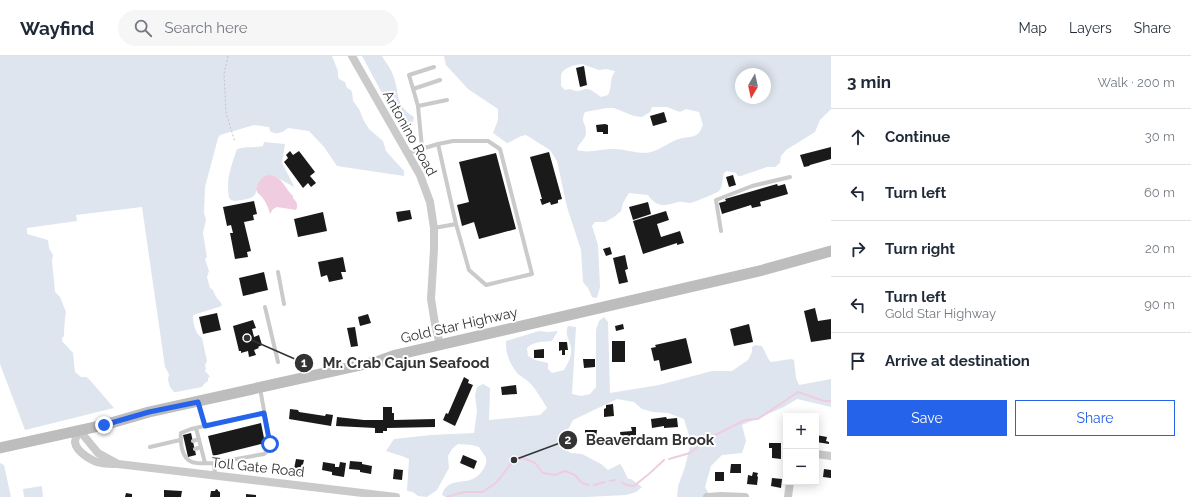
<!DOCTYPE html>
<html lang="en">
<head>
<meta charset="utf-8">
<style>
	body { margin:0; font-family:Raleway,sans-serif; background:#f6f6f7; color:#1f2937 }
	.controls { position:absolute; right:12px; bottom:12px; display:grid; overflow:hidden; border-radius:0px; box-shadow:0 2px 10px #0003 }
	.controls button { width:36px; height:36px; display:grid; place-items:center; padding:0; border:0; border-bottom:1px solid #e0e1e3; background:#fff; color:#1f2937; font:20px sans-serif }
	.compass { position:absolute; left:735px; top:12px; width:36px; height:36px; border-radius:50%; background:#fff; box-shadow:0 2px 10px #0003; rotate:189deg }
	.stop { position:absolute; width:12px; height:12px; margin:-9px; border:3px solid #2563eb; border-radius:50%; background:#fff }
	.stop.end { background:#2563eb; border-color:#fff; box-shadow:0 1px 4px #0008 }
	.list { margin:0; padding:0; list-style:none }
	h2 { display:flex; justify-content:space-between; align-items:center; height:52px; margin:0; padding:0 16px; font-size:17px }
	h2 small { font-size:13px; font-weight:400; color:#747a83 }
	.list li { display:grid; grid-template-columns:26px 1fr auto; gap:12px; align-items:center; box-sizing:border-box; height:56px; padding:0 16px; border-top:1px solid #e0e1e3 }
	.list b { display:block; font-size:15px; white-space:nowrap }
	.list p { margin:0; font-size:13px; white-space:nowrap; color:#747a83 }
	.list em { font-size:13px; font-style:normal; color:#747a83 }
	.actions { display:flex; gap:8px; padding:12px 16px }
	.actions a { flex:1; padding:9px 0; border:1px solid #2563eb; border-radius:0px; text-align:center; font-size:14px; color:#2563eb }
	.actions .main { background:#2563eb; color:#fff }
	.icon { flex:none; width:22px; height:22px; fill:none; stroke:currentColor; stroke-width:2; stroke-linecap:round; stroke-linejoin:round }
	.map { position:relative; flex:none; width:831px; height:441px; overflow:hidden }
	header { display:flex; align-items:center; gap:24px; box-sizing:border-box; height:56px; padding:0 20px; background:#fff; border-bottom:1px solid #e0e1e3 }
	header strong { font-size:19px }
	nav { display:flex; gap:22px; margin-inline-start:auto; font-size:14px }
	.search { width:280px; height:36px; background:#f6f6f7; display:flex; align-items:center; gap:10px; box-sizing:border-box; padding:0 14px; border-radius:22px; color:#747a83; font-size:15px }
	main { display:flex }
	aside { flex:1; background:#fff }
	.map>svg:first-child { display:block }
	.green { fill:#dee5ee; fill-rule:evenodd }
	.water { fill:#f0cce1 }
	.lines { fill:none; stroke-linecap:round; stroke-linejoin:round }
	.stream { stroke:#f0cce1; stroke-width:2 }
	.building { fill:#1a1a1a }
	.path { stroke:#c3c3c3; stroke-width:1; stroke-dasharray:2 2; stroke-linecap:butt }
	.service { stroke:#cacaca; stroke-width:4 }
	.minor { stroke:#cacaca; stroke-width:8 }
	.secondary { stroke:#bdbdbd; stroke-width:11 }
	.route { stroke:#2563eb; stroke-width:5 }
	.labels { text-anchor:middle; stroke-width:4; stroke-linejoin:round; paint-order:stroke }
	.street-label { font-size:14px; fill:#333; stroke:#fff }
	.leader { fill:none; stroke:#333; stroke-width:1.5 }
	.callout-dot { fill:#333; stroke:#fff; stroke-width:1.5 }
	.mark-label { font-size:12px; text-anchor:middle; font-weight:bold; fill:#fff }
	.callout-label { font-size:15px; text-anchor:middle; font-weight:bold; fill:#333; stroke:#fff; stroke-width:4; stroke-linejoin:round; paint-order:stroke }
</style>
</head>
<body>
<header>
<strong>Wayfind</strong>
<div class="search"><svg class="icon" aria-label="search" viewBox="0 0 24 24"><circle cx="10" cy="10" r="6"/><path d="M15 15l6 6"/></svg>Search here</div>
<nav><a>Map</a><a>Layers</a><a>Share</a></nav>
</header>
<main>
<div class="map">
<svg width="831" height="441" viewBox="0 0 831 441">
	<rect width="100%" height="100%" fill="#fff"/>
	<path class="green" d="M0,0H332L338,15V20L339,23L345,26L347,32C354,34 352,39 353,45L359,53L364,65L369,73L383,85L386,95L404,115V120L337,110L324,91L309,75L288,72C283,76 277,80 270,75L269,71L254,69L220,79L218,82L205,131L204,157L206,164L203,177L207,201L205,203L209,215L207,221L210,232L213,234L216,241L221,247L222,250L193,259C193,268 195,277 202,282L207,305L205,309L206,313L205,315L208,318L210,321L208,322V325L204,328L202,331L176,336H174L170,331L168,324L169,318L165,311L142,151L76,159L77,165L27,172V178L48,184L49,192L53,199L52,205L55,236L60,241L66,256C65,261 64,274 64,280L62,282V285L73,297L75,316L81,321H86L89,323L114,352L25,374L0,308Z
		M362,0H382C385,6 391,12 393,19C401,39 393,47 414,61L413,66L408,70H402L397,65Z
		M444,0H831V53L820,64L815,76L786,94L781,100L780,107L775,111H767L741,120H738L736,117L727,115L724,117C722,123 723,131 719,135C717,137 694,146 691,147C686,147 683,145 678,146C674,147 668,149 663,149C657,149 651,144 648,139L629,137L623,147L621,155L614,161L605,166H595L592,170L598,189L600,231L597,242L592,241L588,232L583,226L581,194L567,151L557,105L550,94L526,79C518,80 514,85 507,87L493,77L498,64V53L468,33L446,9ZM582,8L599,14L606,13L615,15C614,17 613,19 612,21C610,27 612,31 608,39L601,41C597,38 591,33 587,33C584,33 580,35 577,35C571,34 572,32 565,34L561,30C561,26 561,22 561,19C563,11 575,9 582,8ZM741,18H765V42H741ZM652,51H667L680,56L686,53L699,56L703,69C701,74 699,78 694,80C689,82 683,81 679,83C669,86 660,94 651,96C639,99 626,93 614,93C601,92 590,98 577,94C578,87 586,84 586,76C586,66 580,67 585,56L607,52H614L634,60L642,61L650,56Z
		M264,86L285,88L282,107L294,130V131L276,121L262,123C251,133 264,141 241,144C236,145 233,146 229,142C226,122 231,111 237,93C246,90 255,92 263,90Z
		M604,261L608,266L610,337L659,329L712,315H732L748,304L752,296V291L755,289L762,290L769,304L771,306L791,303L794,304L796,322L799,329L831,323V351L797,343L784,351L742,369L746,385L742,397L722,399L711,410L705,431L709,438L714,441H677L678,430L685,411L691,386L684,363L668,357L653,356L642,353L634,346L617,343L573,364L564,381L561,392L571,397L582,398L601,408L608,414L620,408C624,413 625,417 628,423H631L642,431L636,436L626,439L586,441H446L442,439C446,424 459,427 470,424C476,422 479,419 483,414C485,411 487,406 486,402C485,399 481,395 479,391L472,389L458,388L452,393L448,400L449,412L437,434L427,441L418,440L413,436L407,435L409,403C401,399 394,398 386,395L394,383L431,379L474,377L477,355L475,339L477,331L483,328L490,332L489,364L540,359L547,352C542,344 537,335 531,328C527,324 522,321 518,318C510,309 505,297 506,285L539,275L548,276L558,275L552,285C543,286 534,285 527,292L528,300L535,304L548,307V313L552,317L564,314C568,307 572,301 571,292C570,284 564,278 568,270L576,271L572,338L581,340L590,338L596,331V274L599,265Z
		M0,407L4,409L11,441H0Z
		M42,430L43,441H24L23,433Z"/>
	<path class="water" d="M268,119C282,119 285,133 293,140V142C296,145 299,149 296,154L277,151L273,153L270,158C269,153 266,146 262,141C259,138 257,137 256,133C258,126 261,121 268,119Z"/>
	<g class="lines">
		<path class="stream" d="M669,403L690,397L711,381L745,364L758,363L798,336L824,345H831
			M610,425L615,424
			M622,426L626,429L634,430L650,417L664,404
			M594,429L605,426
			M447,441L464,436H482L496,427L514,404L523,402L535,407L543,417L555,419L565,415L575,419L582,427L589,429"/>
	</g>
	<path class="building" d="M584,10L587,29L580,31L576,12Z
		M664,56L667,66L653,70L650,60Z
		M605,68L608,69V78H603V76H597L596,69Z
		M831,91V103L810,109L809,110L804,111L800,99Z
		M290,95L293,99L299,95L315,116L310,120L316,127L311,131L308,127L303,132L284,106L288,102L286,99Z
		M549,96L562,143L558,144V147L551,149L550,146L542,149L540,143H542L530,101Z
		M496,97L516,173L479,183L474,166L462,170L457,149L469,146L459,106Z
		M733,119L736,129L729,131L726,121Z
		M777,128L778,130L785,128L788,138L760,146L761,150L752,152L751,149L722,158L719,147L726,145L725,143Z
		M254,145L257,158L253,159L254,164L244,166L251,195L247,196L248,201L235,203L230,177H233L231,169L227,170L223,151Z
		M648,146L651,158L633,164L629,151Z
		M410,154L412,163L398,166L396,156Z
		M666,155L669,164L657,168L661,181L680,175L684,187L677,189V187L643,198L633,165Z
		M323,156L327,175L298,181L294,163Z
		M610,191L612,198L606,200L603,193Z
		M625,199L628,213L625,214L628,226L619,228L613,202Z
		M343,201L346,216H341L343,223L329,226L327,219L321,221L318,206Z
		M264,216L268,234L243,240L239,222Z
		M815,252L818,265L831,263V283L811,286L804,255Z
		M217,257L221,274L203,278L199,261Z
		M368,258L371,267L360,270L358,261Z
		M253,264L256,272L252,273L254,281L259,279L262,289L258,291L259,292L254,294L256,299L249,301L248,295L241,297V295H239L233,270Z
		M623,268L624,273L616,275L615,270Z
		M749,268L753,286L734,290L730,273Z
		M355,271L358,290L351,291L347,272Z
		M686,282L692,307L661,315L659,304L654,305L651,292L656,291L655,289Z
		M612,285H625V306H612Z
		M559,286H567L568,294H565V299H562V294L559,295Z
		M544,293V302H534V294Z
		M583,303H595V311L584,312Z
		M464,321L469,324L468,327L473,329L455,370L443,364L446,357L448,358Z
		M516,329L517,338L502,339L501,331Z
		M613,348L614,360L604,361V353L606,352V349Z
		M383,351H392V357H394V364L435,363V371L387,372V375H383V377H375V372L336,370L337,361L364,364H383Z
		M290,353L298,354L299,356L325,360L326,358L333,359L331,370L289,363Z
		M666,361L667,363L677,362L678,371L664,372V370L652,372L651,363Z
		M261,367L265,387L213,400L208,380Z
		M631,371H636V382L621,383L620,376L632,375Z
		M585,374H597L596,382H585Z
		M191,377L196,399L188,401L183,379Z
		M816,379L827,381L826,385L829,386V388L816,386Z
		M769,387H781V403L772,402V392H769Z
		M463,399L477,405L474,413L460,407Z
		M296,403L304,404L301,417L295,416L296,413H294Z
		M350,405L362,406V408L372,410L371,418L360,416V414L349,413Z
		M323,406L335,408V411H339L340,406L346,407L344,421L332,419V416L322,414Z
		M731,408H741V417H730Z
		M394,413L403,414L402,424L393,423Z
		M824,413L831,414V422L823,421Z
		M715,416H724V425H715Z
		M753,416L758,417L757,420L758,421L757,429L747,428L748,419L752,420Z
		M772,422L782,423L781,432L771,430Z
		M216,433L218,434V435L220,436V441H210L211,435H215Z
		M164,434L182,435L181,441H164Z
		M126,437L132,438V441H125Z
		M246,438L256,439V441H246Z"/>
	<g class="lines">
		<path class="path" d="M228,0L224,18L226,57L235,86"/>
		<path class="service" d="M413,33L440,24
			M418,50L447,44
			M438,88L453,85H488L500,93L532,218L486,229L469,214L456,168
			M422,92L418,50L409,19L434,11
			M408,97L438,88L456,168L434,172
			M721,175L716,144L752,130L790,121
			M278,216L284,248
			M265,251L278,306
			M198,346L205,370
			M196,372L205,407
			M193,385L199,383
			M150,391L180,384
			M195,393L201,391
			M214,407L264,398L269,394L270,388L260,332
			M215,419L214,407C199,407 187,411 182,393C181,387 180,383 181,377L191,373L264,357"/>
		<path class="minor" d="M352,0L420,119L430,146L434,172V193L431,243L435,268L440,289
			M816,398L831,400
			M118,408L98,397L79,374C78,378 75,382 75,386C76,396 93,406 102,407C107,408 113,408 118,408L396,441
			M707,441L721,440L745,441
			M788,441L790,426"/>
		<path class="secondary" d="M0,392L104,369L149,356L379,305L396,299L763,214L831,195"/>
	</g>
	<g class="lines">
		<path class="route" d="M104,369L149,356L198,346L205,370L264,357L270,388"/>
	</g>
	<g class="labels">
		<g class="street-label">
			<text transform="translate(410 77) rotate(61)" y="5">Antonino Road</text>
			<text transform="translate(459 269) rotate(-13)" y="5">Gold Star Highway</text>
			<text transform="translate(258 411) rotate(6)" y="5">Toll Gate Road</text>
		</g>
	</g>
	<path class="leader" d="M247 282L304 307M514 404L568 384"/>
	<g class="callout-dot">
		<circle cx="247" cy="282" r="4"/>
		<circle cx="514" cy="404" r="4"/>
		<circle cx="304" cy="307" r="10"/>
		<circle cx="568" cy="384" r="10"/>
	</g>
	<g class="mark-label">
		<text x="304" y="311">1</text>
		<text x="568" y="388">2</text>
	</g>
	<g class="callout-label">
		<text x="406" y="312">Mr. Crab Cajun Seafood</text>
		<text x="650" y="389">Beaverdam Brook</text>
	</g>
</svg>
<div class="controls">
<button>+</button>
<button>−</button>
</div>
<svg class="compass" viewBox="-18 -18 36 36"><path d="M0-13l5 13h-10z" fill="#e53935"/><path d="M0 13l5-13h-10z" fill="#747a83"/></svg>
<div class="stop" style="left:270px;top:388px"></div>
<div class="stop end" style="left:104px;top:369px"></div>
</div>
<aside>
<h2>3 min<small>Walk · 200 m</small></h2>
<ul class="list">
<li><svg class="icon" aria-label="ahead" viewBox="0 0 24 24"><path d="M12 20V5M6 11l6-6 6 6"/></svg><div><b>Continue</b></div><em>30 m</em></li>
<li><svg class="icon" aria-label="left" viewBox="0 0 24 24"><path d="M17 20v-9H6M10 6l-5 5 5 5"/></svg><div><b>Turn left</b></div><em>60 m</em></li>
<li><svg class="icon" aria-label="right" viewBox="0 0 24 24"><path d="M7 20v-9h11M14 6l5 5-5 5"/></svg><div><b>Turn right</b></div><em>20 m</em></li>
<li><svg class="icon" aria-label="left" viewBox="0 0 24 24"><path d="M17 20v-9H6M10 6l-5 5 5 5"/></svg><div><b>Turn left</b><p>Gold Star Highway</p></div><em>90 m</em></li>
<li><svg class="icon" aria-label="arrive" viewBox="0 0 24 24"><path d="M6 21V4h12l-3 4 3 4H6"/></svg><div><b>Arrive at destination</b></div></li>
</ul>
<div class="actions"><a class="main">Save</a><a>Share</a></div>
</aside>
</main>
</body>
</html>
